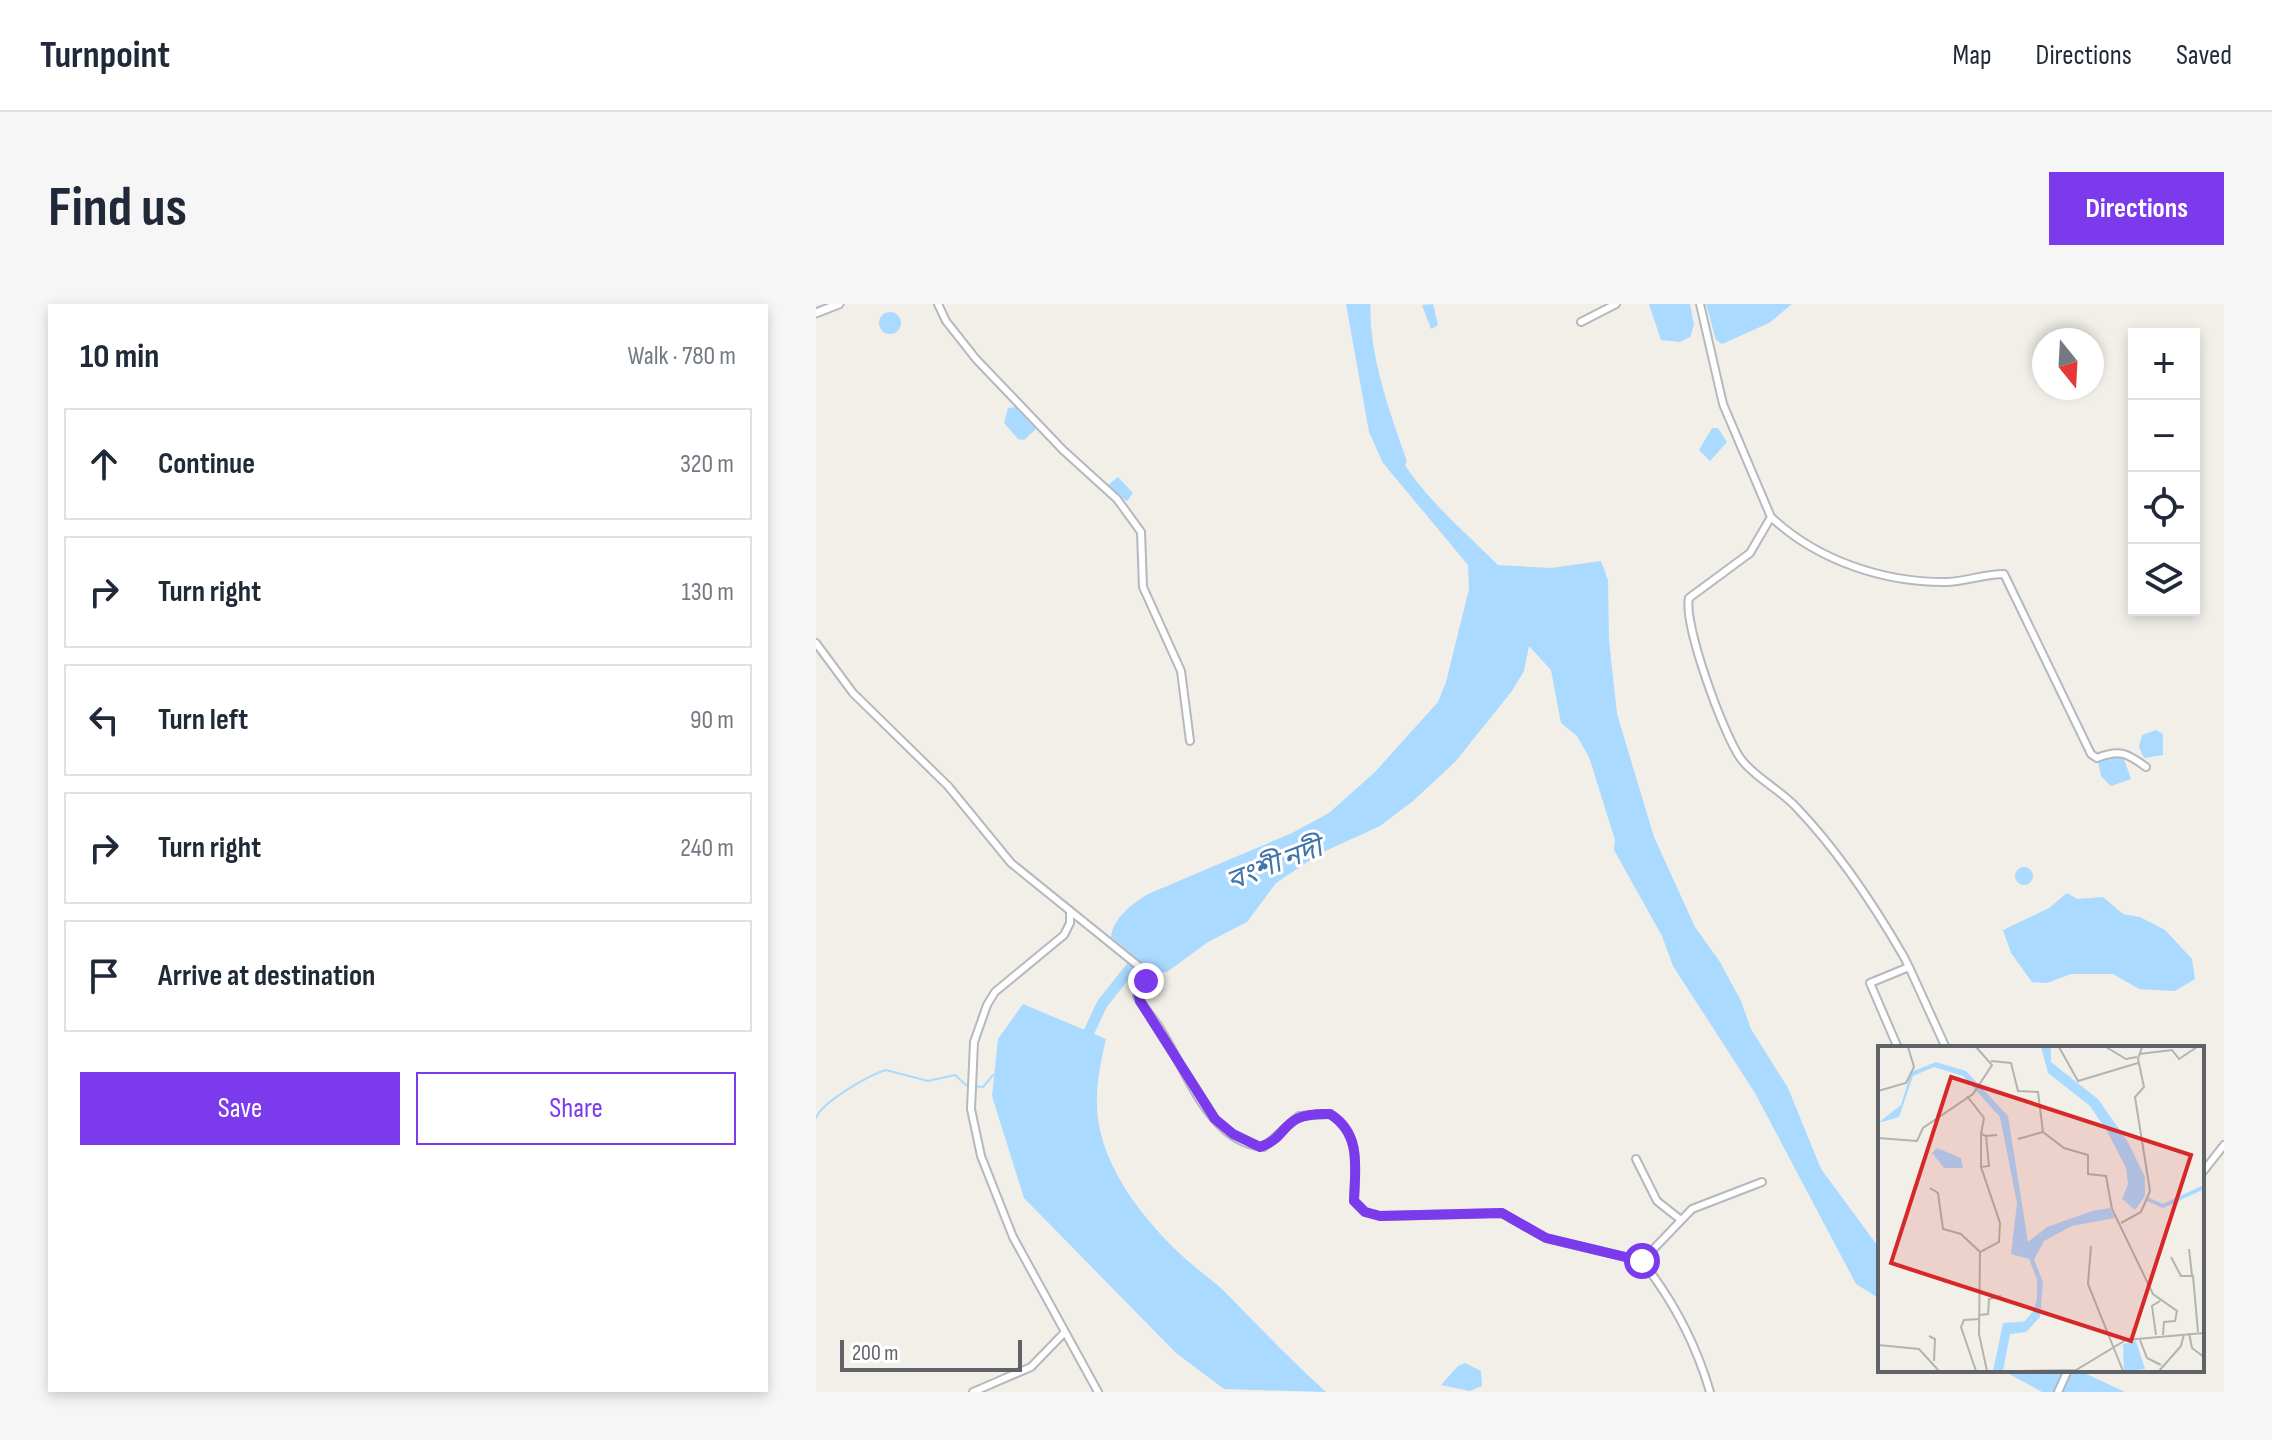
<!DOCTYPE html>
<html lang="en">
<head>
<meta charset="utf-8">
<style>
	body { margin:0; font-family:"Sofia Sans Condensed","Noto Sans Bengali",sans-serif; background:#f6f6f7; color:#1f2937 }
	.controls { position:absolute; right:24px; top:24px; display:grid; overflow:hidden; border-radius:0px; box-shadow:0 4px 12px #0003 }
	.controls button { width:72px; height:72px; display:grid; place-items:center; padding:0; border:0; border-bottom:2px solid #e0e1e3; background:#fff; color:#1f2937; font:40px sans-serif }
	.compass { position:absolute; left:1216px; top:24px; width:72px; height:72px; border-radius:50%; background:#fff; box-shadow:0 4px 12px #0003; rotate:162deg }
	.scale { position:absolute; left:24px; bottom:20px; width:182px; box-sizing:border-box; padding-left:8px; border:4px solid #5f6368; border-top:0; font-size:22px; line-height:28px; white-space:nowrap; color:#5f6368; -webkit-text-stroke:6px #fff; paint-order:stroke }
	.stop { position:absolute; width:24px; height:24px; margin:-18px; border:6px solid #7c3aed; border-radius:50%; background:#fff }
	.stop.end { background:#7c3aed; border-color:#fff; box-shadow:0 2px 8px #0008 }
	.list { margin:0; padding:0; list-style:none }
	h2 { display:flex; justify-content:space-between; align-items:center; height:104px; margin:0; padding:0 32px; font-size:34px }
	h2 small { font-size:26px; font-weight:400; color:#747a83 }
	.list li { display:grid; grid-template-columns:52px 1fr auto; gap:24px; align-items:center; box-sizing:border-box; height:112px; margin:0 16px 16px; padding:0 16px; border:2px solid #e0e1e3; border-radius:0px }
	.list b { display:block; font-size:30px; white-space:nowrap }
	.list em { font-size:26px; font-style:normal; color:#747a83 }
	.actions { display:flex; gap:16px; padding:24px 32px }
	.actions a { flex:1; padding:18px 0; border:2px solid #7c3aed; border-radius:0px; text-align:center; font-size:28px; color:#7c3aed }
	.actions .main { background:#7c3aed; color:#fff }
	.icon { flex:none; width:44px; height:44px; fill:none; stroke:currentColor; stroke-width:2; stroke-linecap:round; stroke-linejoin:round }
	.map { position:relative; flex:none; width:1408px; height:1088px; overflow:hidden; border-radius:0px }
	header { display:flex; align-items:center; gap:48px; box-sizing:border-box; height:112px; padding:0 40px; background:#fff; border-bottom:2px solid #e0e1e3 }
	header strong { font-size:38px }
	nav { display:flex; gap:44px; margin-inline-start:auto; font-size:28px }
	.intro { display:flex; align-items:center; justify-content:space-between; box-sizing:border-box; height:192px; padding:0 48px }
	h1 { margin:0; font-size:56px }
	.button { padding:20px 36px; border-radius:0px; background:#7c3aed; color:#fff; font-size:28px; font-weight:700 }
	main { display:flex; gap:48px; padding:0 48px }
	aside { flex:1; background:#fff; border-radius:0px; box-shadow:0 4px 12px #0003 }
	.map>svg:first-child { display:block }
	.water { fill:#aadaff }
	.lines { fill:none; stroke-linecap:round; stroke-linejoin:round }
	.stream { stroke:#aadaff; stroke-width:2 }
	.river { stroke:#aadaff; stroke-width:11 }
	.minor-casing { stroke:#b5b8bc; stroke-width:10 }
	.tertiary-casing { stroke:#b5b8bc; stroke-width:11 }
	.minor { stroke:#fff; stroke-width:6 }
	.tertiary { stroke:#fff; stroke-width:7 }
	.route { stroke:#7c3aed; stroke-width:10 }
	.labels { text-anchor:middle; stroke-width:6; stroke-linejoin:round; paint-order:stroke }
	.water-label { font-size:28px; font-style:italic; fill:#4174aa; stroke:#fff }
	.inset-river { fill:none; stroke:#aadaff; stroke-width:4 }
	.inset-road { fill:none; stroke:#b3b3b1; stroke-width:2 }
	.view { fill:#d62828; fill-opacity:0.15; stroke:#d62828; stroke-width:4 }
	.inset-edge { fill:none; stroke:#5f6368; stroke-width:4 }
</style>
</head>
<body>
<header>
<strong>Turnpoint</strong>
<nav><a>Map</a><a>Directions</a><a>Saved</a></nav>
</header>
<div class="intro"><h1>Find us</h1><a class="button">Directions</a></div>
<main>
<aside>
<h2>10 min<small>Walk · 780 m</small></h2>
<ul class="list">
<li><svg class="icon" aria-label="ahead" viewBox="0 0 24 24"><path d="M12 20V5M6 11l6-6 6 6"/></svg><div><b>Continue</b></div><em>320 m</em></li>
<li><svg class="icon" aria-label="right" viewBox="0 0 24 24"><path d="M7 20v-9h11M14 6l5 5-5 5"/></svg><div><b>Turn right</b></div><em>130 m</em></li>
<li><svg class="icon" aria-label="left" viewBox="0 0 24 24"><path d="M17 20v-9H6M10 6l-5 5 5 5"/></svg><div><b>Turn left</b></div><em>90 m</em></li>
<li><svg class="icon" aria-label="right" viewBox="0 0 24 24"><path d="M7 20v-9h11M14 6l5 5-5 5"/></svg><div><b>Turn right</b></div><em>240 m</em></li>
<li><svg class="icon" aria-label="arrive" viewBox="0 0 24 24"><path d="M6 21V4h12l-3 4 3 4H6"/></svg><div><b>Arrive at destination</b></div></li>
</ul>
<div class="actions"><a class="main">Save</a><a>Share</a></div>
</aside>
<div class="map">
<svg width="1408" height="1088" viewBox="0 0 1408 1088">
	<rect width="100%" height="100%" fill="#f1efe8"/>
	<path class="water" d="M530,0H547C548,46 563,122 589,161C613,198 651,230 682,261L735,264L785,257L792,276L793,336L801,410L838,533L879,623L904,658L925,697L935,725L972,784L1005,865L1064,945V995L1040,980L939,789L857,662L846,632L798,546L799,536L773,453L761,432L745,419L735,366L713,342L708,367L696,387L639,458L597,497L564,522L505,549L460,579L431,618L392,638L351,668L339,669L295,633C297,614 316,600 332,590L476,529L513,509L559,468L622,398L630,378L653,285L652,261L567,159L553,128Z
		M617,0L622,21L615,25L606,1Z
		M833,0H874L878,21L874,33L864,38L845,36Z
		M890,0H976L953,19L906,40L900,36Z
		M63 19a11 11 0 1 1 22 0a11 11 0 1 1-22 0Z
		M201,103L221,124L208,136L202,135L188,119L192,104Z
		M896,124H902L911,138L894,157L883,146Z
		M302,173L317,189L311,197L291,182Z
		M1340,426L1347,430V451L1328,454L1323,443L1326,431Z
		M1307,452L1315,475L1295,482L1285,472L1282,457Z
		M1199 572a9 9 0 1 1 18 0a9 9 0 1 1-18 0Z
		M1251,589L1261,595L1287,593L1307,610L1324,613L1349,626L1376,655L1379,675L1359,687L1323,685L1297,670H1255L1231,679L1216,678L1195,649L1187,626L1233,604Z
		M207,700L290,735C283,765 277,795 284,826C295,876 335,924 372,957C384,968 398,977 410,989C443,1023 475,1056 510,1088L408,1085L360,1049L208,894L176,792L182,735Z
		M649,1059L665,1067L666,1082L654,1087L625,1081L642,1062Z
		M1186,1066H1262L1309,1088H1226Z"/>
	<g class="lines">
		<path class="stream" d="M0,814C6,798 53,771 70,766L112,777L139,771L150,781L167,783L177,771"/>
		<path class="river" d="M549,0C547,51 568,109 585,157
			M267,741L286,700L325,651"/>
		<defs>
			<path id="minor" d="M122,0L130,17L160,55L247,146L301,195L325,228L327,283L365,367L374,437
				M884,0L907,100L955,213L934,249L873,294C867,320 908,432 925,455C939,474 965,486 981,504C1022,547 1058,601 1088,653L1093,663L1054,679L1082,744
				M765,18L800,0
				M955,213C1002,257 1069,279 1132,278C1151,277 1169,270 1188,270L1275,450L1281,454C1304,445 1311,449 1330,463
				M0,339L37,389L132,482L195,559L330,668V677L321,692L324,697C331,708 340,717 346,728C370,766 394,840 448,843L483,812L514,810C546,830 539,864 538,897L549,908L564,912L686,909L730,934L826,957C856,995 880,1040 894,1088
				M254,609V619L248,631L179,688L171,701L158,738L155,805L165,852L197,933L282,1088
				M1093,663L1130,744
				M820,855L841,897L865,916
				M1386,869L1408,841
				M826,957L876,905L946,878
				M157,1088L215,1063L248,1029
				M1242,1088L1252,1066"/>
			<path id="tertiary" d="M0,9L23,0"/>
		</defs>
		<use href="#minor" class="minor-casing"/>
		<use href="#tertiary" class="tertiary-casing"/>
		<use href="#minor" class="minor"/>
		<use href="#tertiary" class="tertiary"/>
	</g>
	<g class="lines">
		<path class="route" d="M330,677L322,687L324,697L399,815L417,830L444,843C475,833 462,808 514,810C546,830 539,864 538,897L549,908L564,912L686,909L730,934L826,957"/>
	</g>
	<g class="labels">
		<g class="water-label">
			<text transform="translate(458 559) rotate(-21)" y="10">বংশী নদী</text>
		</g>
	</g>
	<g transform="translate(1062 742)">
		<rect width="326" height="326" fill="#f1efe8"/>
		<path d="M163,1H173V16L220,53L250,96L267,131V150L257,164L244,153L250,138L248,122L230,87L212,60L170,27ZM58,16L88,25L130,70L150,196L169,181L214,165L232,162L237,172L194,180L166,195L156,214L165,236L162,271L148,286L132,288L125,325H115L125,277L153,275L162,241L151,213L133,208L139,157L122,71L85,30L56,21L35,30L21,71L0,77L23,59L33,26ZM59,102L83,112L85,122H66L54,107ZM258,295L267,323L246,325L245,298Z" fill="#aadaff"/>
		<path class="inset-river" d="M269,153L285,160L326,141M147,278L161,261V234"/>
		<path class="inset-road" d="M181,1L200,35L260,17M228,1L248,13L259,11M261,8L294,4L301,13L319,1M113,15L133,17L140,45L160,46L165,86L186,102L210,109V128L228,130L234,163L275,248L299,265L297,275L286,276L285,289M0,45L28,37L36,21L30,1M89,50L106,72L103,88L108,90M0,71V102M0,92L39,95L45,82L95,48L114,19L98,1M140,93L165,86M103,121V88M52,142L60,147L65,183L83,188L102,206M243,177L263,166L272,145L257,51L266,41L260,13L264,1M0,196V246M213,200L210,238L245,325M311,203L314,229M293,211L303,230H315L320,286M102,269L110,268L111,253L123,250M311,287L314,302L326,311M278,289L274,260L282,255M51,290L57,293L56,315M262,294L269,312L283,319M0,299L41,303L61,325M98,325L83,281L86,274L101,273M109,325L101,288L102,206L121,196L122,177L103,121L111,120L108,90L119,89M144,325L198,324L248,294L326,287M281,325L303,300L306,288"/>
		<path class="view" d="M73,31L313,109L253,295L13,217Z"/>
		<rect width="326" height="326" class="inset-edge"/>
	</g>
</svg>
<div class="controls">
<button>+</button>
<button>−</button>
<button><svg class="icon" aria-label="locate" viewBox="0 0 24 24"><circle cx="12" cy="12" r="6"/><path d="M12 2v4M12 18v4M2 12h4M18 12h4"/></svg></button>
<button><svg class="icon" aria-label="layers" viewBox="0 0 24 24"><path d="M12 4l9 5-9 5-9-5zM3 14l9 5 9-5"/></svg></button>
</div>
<svg class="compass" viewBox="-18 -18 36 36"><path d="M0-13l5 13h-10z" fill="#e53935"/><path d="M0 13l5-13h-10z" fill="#747a83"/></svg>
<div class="scale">200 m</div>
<div class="stop" style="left:826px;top:957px"></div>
<div class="stop end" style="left:330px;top:677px"></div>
</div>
</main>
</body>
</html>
